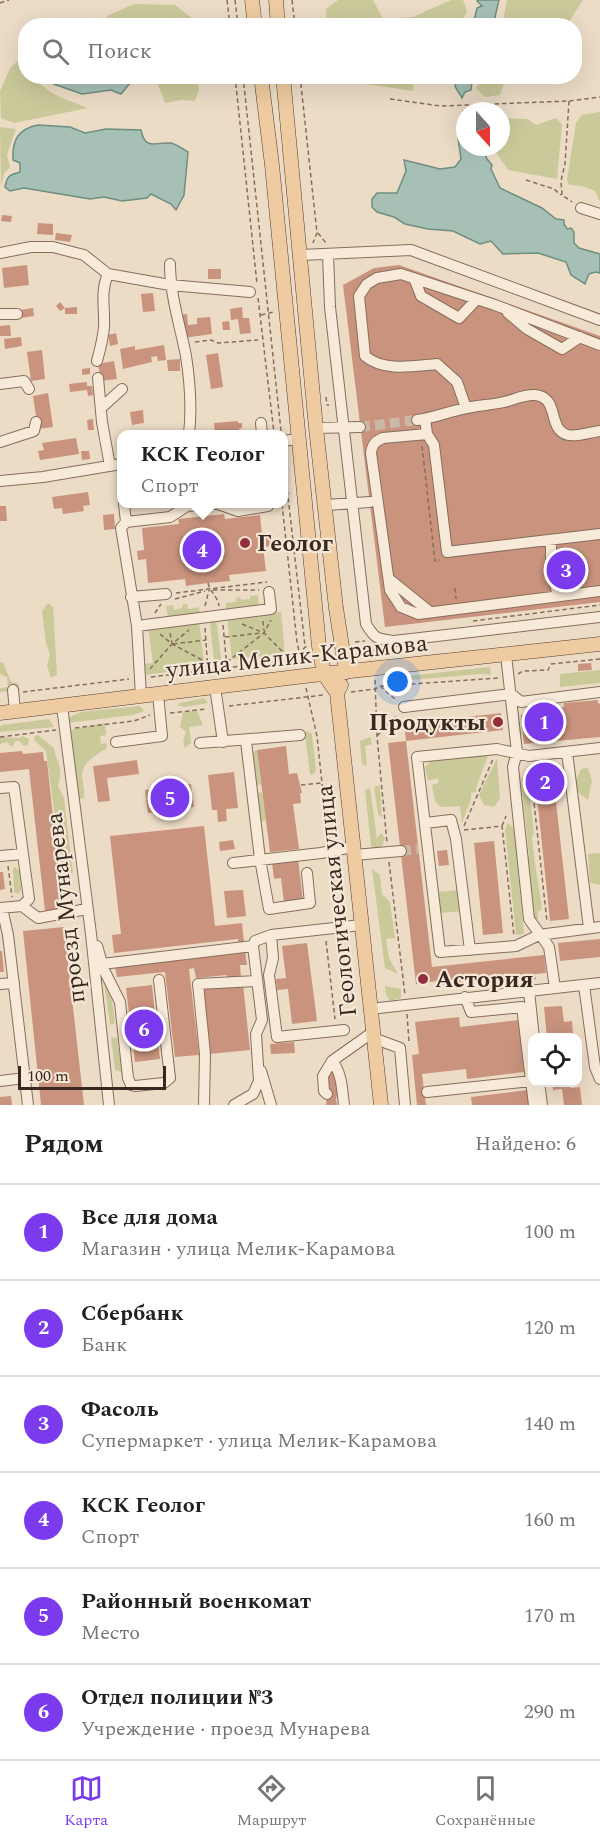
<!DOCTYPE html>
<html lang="ru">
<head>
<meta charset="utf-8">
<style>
	body { margin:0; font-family:Spectral,serif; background:#f2f2f2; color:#222 }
	.controls { position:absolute; right:18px; bottom:18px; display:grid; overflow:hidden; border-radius:12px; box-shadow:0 6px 24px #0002 }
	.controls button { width:54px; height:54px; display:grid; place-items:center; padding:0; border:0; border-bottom:2px solid #e0e0e0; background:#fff; color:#222; font:30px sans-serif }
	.compass { position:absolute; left:456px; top:102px; width:54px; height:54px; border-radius:50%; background:#fff; box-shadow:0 6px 24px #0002; rotate:159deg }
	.scale { position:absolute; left:18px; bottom:15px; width:148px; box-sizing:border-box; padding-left:6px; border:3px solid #382820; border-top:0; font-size:16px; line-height:21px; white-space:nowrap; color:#382820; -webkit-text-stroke:4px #f4e7d5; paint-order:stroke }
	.you { position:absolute; left:398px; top:682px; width:21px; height:21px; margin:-15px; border:4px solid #fff; border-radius:50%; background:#1a73e8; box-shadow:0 0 0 9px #1a73e833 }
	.badge { display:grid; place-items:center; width:39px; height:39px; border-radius:50%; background:#7c3aed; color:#fff; font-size:20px; font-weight:700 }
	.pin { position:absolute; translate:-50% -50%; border:3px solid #fff; box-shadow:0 2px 6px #0006 }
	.popup { position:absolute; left:117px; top:430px; width:171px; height:78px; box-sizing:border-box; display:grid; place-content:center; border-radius:12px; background:#fff; filter:drop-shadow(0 2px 4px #0005); font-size:20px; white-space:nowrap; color:#767676 }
	.popup b { font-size:22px; color:#222 }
	.popup::after { content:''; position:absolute; left:50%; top:100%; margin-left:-12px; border:12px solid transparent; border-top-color:#fff }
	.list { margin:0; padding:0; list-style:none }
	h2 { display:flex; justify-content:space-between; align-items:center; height:78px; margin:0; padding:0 24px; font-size:26px }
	h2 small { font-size:20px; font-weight:400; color:#767676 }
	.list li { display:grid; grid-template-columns:39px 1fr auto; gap:18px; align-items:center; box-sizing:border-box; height:96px; padding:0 24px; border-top:2px solid #e0e0e0 }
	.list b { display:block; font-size:22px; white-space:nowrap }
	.list p { margin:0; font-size:20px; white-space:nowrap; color:#767676 }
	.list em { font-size:20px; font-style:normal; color:#767676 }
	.icon { flex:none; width:33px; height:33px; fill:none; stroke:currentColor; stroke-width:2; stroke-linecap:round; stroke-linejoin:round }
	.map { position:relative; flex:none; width:600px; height:1105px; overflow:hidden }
	.search { position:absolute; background:#fff; box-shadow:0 6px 24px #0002; left:18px; right:18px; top:18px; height:66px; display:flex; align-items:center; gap:15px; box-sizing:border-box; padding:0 21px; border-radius:24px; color:#767676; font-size:22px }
	.sheet { height:654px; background:#fff }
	nav { display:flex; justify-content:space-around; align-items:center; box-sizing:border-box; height:84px; border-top:2px solid #e0e0e0; background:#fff; font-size:16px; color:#767676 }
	nav a { display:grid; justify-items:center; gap:3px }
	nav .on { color:#7c3aed }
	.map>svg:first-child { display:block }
	.green { fill:#cac99a }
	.water { fill:#a7c0b5; stroke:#6e8e82; stroke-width:1.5 }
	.building { fill:#c9937d }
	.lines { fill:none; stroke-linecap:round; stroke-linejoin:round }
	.minor-tunnel { stroke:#c8b8a5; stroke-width:10; stroke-dasharray:10 5; stroke-linecap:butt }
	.minor-casing { stroke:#876d5c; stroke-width:12 }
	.major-casing { stroke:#553c30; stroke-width:15 }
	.path { stroke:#876d5c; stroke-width:1.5; stroke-dasharray:4.5 3; stroke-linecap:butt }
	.minor { stroke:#f7ead9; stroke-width:10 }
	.major { stroke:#eecba0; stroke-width:14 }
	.poi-dot { fill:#932f3d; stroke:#f4e7d5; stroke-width:2 }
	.labels { text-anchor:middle; stroke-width:4.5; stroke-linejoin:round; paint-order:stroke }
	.poi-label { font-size:24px; font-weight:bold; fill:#382820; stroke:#f4e7d5; text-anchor:start }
	.street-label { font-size:24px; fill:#382820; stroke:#f4e7d5 }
</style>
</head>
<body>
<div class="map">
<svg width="600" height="1105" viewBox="0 0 600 1105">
	<rect width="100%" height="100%" fill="#ecdcc6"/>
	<path class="green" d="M338,0H373L383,19L413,17L451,0H463L467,11L460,25H327L326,9Z
		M507,0H583L567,25H502Z
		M134,4L175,5L193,19V25H109L107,16Z
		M25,54L26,76L37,77C43,94 72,101 88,108L14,123L1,118L0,91L10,68Z
		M151,77H197L199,90L195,101L181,100L165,103L157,82Z
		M338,77H415L413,91L340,80Z
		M484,77H506L500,95L485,97L476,88Z
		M600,112V202L595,191L582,186L569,185L567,180L576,123L582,115Z
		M501,118L528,119L536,125L556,118L562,124L557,179L508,170L492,147H501Z
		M0,127L16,129L7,155L10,167L4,174L1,186Z
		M258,595L259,607L226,610V603L236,602V598L240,597L241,600L250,599V596Z
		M48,603L53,607L57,675L51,678L47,666L50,654L46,643L42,611Z
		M187,604L188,609L199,607L200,614L168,618L166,606L173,605L174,610L182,608V605Z
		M281,612L285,654L232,659L227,617Z
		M199,621L204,663L190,661L188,666L173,671L146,675L143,664L153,663L148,627Z
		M212,621L217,623L221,659L220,661L214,660L210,624Z
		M0,662H3L11,682L18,683L20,690L0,692V688L8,687L7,677L0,674Z
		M490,667L491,675L481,674L411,680L388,678Z
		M600,670V683L560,687V674Z
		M204,698L208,703L185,707L177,705L180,703Z
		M140,706L144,711L133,715L67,723L70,717L81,712Z
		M197,711L203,725L189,727L191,743L185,748L183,741L186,732L180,727L183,712Z
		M49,719L54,727L0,732V727L2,725Z
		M105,723L106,735L100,736L101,744L106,743L107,748C98,754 84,761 82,773C82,781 85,789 84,798L79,799L70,730Z
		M307,731L312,734L316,771L312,775L310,774L305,735Z
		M38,735L54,748C57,765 64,767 58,786L64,798L73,873L63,875L46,751L35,741L34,737Z
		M22,736L29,739L28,745L24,746L19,741H16L12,747L7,742L0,744V737L20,738Z
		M370,737L372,744L365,746L367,766L362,764L360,741Z
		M257,750L261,784L254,786L250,754Z
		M489,753L476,788V792L471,793V799L462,823L460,806L441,807L435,801L432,785L438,783V778L428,781L425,767L432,760Z
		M497,758L500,798L494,807L484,805L479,795Z
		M588,768L592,781L588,800L578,792L575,782L581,769Z
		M525,775L528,779L534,834L532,837C534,862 539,885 542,909L538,912V920L533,916L527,859L529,855L521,779Z
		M380,785L382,818L378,814L374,787Z
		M370,788L377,839L381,833L385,838L382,847L375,851L371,846L365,790Z
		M262,792L266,820L258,823L254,795Z
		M508,823L514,829L524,934L516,935L505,829Z
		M600,853V885L590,883L588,854Z
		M15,867L20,871L21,889L19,894L14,892L13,869Z
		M372,869L380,875L382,894L390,902L395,938L386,939L389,958L398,974L385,968Z
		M460,890L462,911L441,913L438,892Z
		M104,982L112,1000L115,1023L110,1025Z
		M385,986L401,989V998L390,1001L386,995Z
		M111,1037L117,1038L122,1072L115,1070Z"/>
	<path class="water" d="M479,0H499L495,17L496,23L490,25H473L477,8L482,6L477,1Z
		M55,77L63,76L135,77L121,94L111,90L82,94L51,83Z
		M455,77H476L472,82L471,90L465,92L462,98C459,91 452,88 457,80Z
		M465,124V147H482L487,159L492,165L491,169L500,188L542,208L556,219L564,220V224L567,229L571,228L574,232V243L579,248L600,254V273L595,272L589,274L585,284L571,275L566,262L538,253L503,254L491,241L480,244L453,231L428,229L405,224L394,217L377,212L372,207V199L377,193H397L406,171L404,160L440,169L455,167L461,159L458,138Z
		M38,125L70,127L85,133L106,129L141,130C145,151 156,142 171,143C176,144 183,149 188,152L184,195L176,210L171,204L151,194L147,198L122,201L104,197L90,199L24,188L10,191L5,187C7,176 9,175 20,172V163L13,160C12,140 18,129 38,125Z"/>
	<path class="building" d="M2,215L12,216L11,222L1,221Z
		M38,223L53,224V235L37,234Z
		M56,233L72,235L70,242L55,240Z
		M27,265L29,285L4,288L2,268Z
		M399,265L600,336V602L385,627L343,285L374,268Z
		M208,269H221V279H208Z
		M153,293L155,311L143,312L141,294Z
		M60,302L65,308L60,311L56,306Z
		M77,307V314H65V308Z
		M242,307L243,318H249L251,333L240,334L238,319L231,320L230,309Z
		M33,308L34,316L21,318L20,310Z
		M187,314L188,325L197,324V318L210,317L212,334L183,338L180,315Z
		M229,321L230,330H223L222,322Z
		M10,325L11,336H0V326Z
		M116,333L118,344L110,346L108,335Z
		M21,337L22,346L5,349L4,339Z
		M164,345L166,360L158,361L157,356L151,357L152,362L123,369L120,349L135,346V350Z
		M42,350L45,379L31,381L27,352Z
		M218,353L223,387L211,389L206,355Z
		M180,359V371H168L167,360Z
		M114,361L117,379L101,381L98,364Z
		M90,368V374L82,375V369Z
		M87,382V386H92L93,395L88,396L87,390L70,392L69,384Z
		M48,393L53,427L38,429L33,396Z
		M143,410L144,423L132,425L130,412Z
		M93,419L94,430H88L87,420Z
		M238,421V423H242V428L239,429V434H215L214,423Z
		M76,438L79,454L40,460L38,451L44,450L42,443Z
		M81,451H89L90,459L82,460Z
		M88,492L90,505L83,506L84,511L63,514L62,508L54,509L52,497Z
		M0,506H6L7,521H0Z
		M114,514L115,529L104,530L103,515Z
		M224,514L225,519L260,515L262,535H270L271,546L263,547L266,571L229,575L230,581L208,583L186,586L185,579L148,583L146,559L138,560L137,551L144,550L142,528L179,524L178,519Z
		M591,663L592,670L578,671V664Z
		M598,700V704L600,703V737L524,744L521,715L530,714L529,711L564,707V703Z
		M501,713L503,730L406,741L432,967L544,955L546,973L535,974L536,979L528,980L527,975L438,985L437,981L416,984L388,743L406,741L404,724Z
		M286,746L289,774L297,773L302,793H300L301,803L293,804L299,849L270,852L257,750Z
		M22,751L23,754L43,752L44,761H47L63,909L45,911L29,769L0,772V753Z
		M137,760L139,774L107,778L110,801L98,802L93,766Z
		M552,766L569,919L550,921L534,768Z
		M234,772L238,808L226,809L227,821L218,822L217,810H212L208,775Z
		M191,784L194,807L148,813L145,790Z
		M204,826L215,926L242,923L244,942L238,943V939L114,953L112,935L121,934L110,836Z
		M233,840L235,849L220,851L219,842Z
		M494,841L503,933L483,935L474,843Z
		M447,850L449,865L439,866L437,851Z
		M298,859L303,901L284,903L281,878L274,879L272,862Z
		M0,872H3L5,889L0,890Z
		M243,890L246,916L227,918L224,891Z
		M64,927L84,1105H41L23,931Z
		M600,939V957L560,961L558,943Z
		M307,943L317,1021L292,1024L288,989L277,990L276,979L286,978L282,946Z
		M0,951H2L4,972H0Z
		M245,951L247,965H240L241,979L227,980V975L196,978L194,968L189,969L199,1055L175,1057L165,972L117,977L115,966Z
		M243,984L250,1050L209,1054L202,989Z
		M152,985L160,1059L135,1062L126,988Z
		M562,1006L564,1022L572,1021L573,1034L565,1035V1038H547L544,1007Z
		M459,1017L460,1027L519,1020L524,1072L467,1079L466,1069L422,1074L426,1105H417L412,1055L419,1054L415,1022Z
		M294,1042L295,1053L271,1054L270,1044Z
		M339,1071L340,1083L336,1099L337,1105H326L328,1085L326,1073Z
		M552,1082H570L571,1088L580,1087L582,1105H564L562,1089L553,1090Z
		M528,1090L530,1105H472L471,1097Z
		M11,1096L12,1105H0V1097Z"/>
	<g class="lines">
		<path class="minor-tunnel" d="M360,427L417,420
			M551,557L553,576
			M401,851L418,849"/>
		<defs>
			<path id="minor" d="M581,208L600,214
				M0,253L31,247H53L84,255L108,274L170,285L250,292
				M328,254L330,307L366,624C375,639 377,639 394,641L600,617
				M301,255L411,250L600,320
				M170,264C170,295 180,325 186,356C190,382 192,408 189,434
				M414,278L421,296L459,318L477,299
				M508,313L527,329L562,349L580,337
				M0,314H17
				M97,361C100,350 103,339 104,327C105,308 100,292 108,274
				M98,378L102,422L110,466
				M0,384L24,381L29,389
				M101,408L122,389
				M466,408L457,382L437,364C413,366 384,372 365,356L359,296L367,284L377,278L401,274L495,305L600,345
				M425,419L427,434L434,445L447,552L600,534
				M417,420C434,418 450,411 467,408C479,405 492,405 504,402C514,400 524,394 535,395C560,397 547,430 568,435C577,437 591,432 600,431
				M261,423L262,434
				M316,428L360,427
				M427,434L383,438C375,441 372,445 371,453L390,590L401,607L418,614L600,591
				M283,441L298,439
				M0,442L34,431L36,422
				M0,481L43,477L121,464
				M124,504L126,522L121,528L137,626L141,696
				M218,504L238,511L268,506
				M326,505L370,502
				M126,522L170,517L187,506L214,504
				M551,557V540
				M553,576L558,596
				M389,579L430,612
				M131,597L166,594
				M137,626L271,609L269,592
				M506,655L517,752L513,767L529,919L549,947L555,988
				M215,687L223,742
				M13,690L15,711
				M62,706L91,934L109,1105
				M404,707L511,694L521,702L600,692
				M246,741L260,859L269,909L310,903L307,873
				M116,742L162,736L158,694
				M200,743L300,735
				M600,748L529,756L497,749L417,757L440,952L516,946L539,935L600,927
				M567,752L589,928
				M0,788L14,787L29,899L22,906
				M425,823L451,820L456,839L470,950
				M354,855L401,851
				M0,856L23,854
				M233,863L321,853L353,847
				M0,908L22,906L38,918L87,909
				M2,908L8,935L28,1105
				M271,935L273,958L269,975L277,1037L344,1030
				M97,946L104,970L120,1002L128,1078L131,1085L135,1086L164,1083L170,1078L159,980
				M102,964L253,946
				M0,984L14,983
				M584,985L595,1067L600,1079
				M529,991L534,1038
				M465,997L471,1012L522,1007L534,1105
				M370,1009L600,983
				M373,1038L400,1048L405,1105
				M261,1071L271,1105
				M0,1081L25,1078
				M539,1082L542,1105
				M427,1092L531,1081
				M327,1094L324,1091L323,1076L332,1061
				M204,1105L205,1054L198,984L257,981
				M234,1105L253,1094L259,1081L256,1034L262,1020L253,946L255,941L271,935L361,925
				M344,1105C342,1089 342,1073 332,1061L373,1032"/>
			<path id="major" d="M252,0L255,26
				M276,0L278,26
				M261,76L272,165L319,646L324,674L337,693
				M283,76L316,428L336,608L346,672
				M341,685L337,693L381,1105
				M0,713L304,676L600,644"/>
		</defs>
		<use href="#minor" class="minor-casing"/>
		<use href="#major" class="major-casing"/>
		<path class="path" d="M227,0L230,26
			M235,0L238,26
			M292,0L295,26
			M0,3L9,0
			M235,76L257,284
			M243,76L281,431
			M300,76L317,233L313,243
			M390,99L441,106L569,101L600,97
			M569,101L565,164L561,181L562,195L572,202
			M526,180L554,189L561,195
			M318,233L326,243
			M258,298L274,433
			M261,315L274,312
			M195,342L211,340L218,343L258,340
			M326,397L327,405H329
			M422,446L435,561L440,560
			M283,453L305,646
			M282,504L297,642L302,665
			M208,583C210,592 218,597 219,606
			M455,588L456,599
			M213,590H259
			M176,593L267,582
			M175,599L205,591
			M205,606L209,590
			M155,613L161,604
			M263,621L264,631
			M473,621L600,605
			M242,624L264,633L290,659
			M223,625L227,668
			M205,628L208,671
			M170,633L172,643
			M160,634L172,644L208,663
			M225,637L262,633
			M355,642L365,641
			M173,644L206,640
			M372,647L373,652L384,651
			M227,662L264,633L271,620
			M150,669L172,644L189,630
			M518,674L523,671L548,670L551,664L600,659
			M151,677L291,660L299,655L305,647H308
			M375,680L377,736L387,843
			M381,686L499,678
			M306,688L317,736L328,840
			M23,692L129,679
			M351,692L375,689L380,686L395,699
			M229,706L323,695
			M170,713L207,709
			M75,728L134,721L150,715
			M377,736L397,715
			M0,737L56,730
			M530,766L547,922
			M301,785L321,783
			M464,826L493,759
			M502,826L506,816
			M464,830L502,826L514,936
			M331,862L338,913L335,916
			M389,862L405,995
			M8,866L12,897
			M60,883L72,881
			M326,941L335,1019
			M407,1014L409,1042"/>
		<use href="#minor" class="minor"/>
		<use href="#major" class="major"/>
	</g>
	<g class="poi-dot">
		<circle cx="245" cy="543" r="6"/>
		<circle cx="498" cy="722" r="6"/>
		<circle cx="423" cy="979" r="6"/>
	</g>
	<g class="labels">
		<g class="poi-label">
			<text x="257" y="551">Геолог</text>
			<text x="486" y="730" text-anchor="end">Продукты</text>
			<text x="435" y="987">Астория</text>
		</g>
		<g class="street-label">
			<text transform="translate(297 656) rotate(-6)" y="8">улица Мелик-Карамова</text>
			<text transform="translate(336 901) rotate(-96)" y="8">Геологическая улица</text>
			<text transform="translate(65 908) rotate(-97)" y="8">проезд Мунарева</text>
		</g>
	</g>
</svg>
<div class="controls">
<button><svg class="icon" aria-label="locate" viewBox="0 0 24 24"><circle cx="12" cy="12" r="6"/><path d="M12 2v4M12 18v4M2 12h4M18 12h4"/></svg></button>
</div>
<svg class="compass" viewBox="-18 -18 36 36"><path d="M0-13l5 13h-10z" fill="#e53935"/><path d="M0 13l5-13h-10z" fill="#767676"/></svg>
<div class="scale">100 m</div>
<div class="you"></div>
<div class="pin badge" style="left:544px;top:722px">1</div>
<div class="pin badge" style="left:545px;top:782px">2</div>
<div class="pin badge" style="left:566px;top:570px">3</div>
<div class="pin badge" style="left:202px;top:550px">4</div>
<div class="popup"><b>КСК Геолог</b>Спорт</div>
<div class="pin badge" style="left:170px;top:798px">5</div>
<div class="pin badge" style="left:144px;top:1029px">6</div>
<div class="search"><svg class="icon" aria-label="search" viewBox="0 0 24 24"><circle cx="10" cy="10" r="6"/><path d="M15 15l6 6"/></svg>Поиск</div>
</div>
<section class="sheet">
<h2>Рядом<small>Найдено: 6</small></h2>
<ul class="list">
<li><span class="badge">1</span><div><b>Все для дома</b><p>Магазин · улица Мелик-Карамова</p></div><em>100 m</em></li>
<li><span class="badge">2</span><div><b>Сбербанк</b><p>Банк</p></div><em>120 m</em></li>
<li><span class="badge">3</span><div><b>Фасоль</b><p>Супермаркет · улица Мелик-Карамова</p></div><em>140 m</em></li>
<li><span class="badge">4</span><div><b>КСК Геолог</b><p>Спорт</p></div><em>160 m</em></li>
<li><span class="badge">5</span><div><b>Районный военкомат</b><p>Место</p></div><em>170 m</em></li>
<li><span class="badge">6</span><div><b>Отдел полиции №3</b><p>Учреждение · проезд Мунарева</p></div><em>290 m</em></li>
</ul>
</section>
<nav>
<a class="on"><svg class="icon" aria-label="map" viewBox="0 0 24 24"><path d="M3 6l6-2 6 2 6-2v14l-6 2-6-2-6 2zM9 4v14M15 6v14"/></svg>Карта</a>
<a><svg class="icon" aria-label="directions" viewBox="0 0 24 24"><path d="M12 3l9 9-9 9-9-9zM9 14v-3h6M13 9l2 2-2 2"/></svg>Маршрут</a>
<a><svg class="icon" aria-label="saved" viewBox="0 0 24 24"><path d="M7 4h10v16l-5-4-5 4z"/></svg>Сохранённые</a>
</nav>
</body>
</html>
